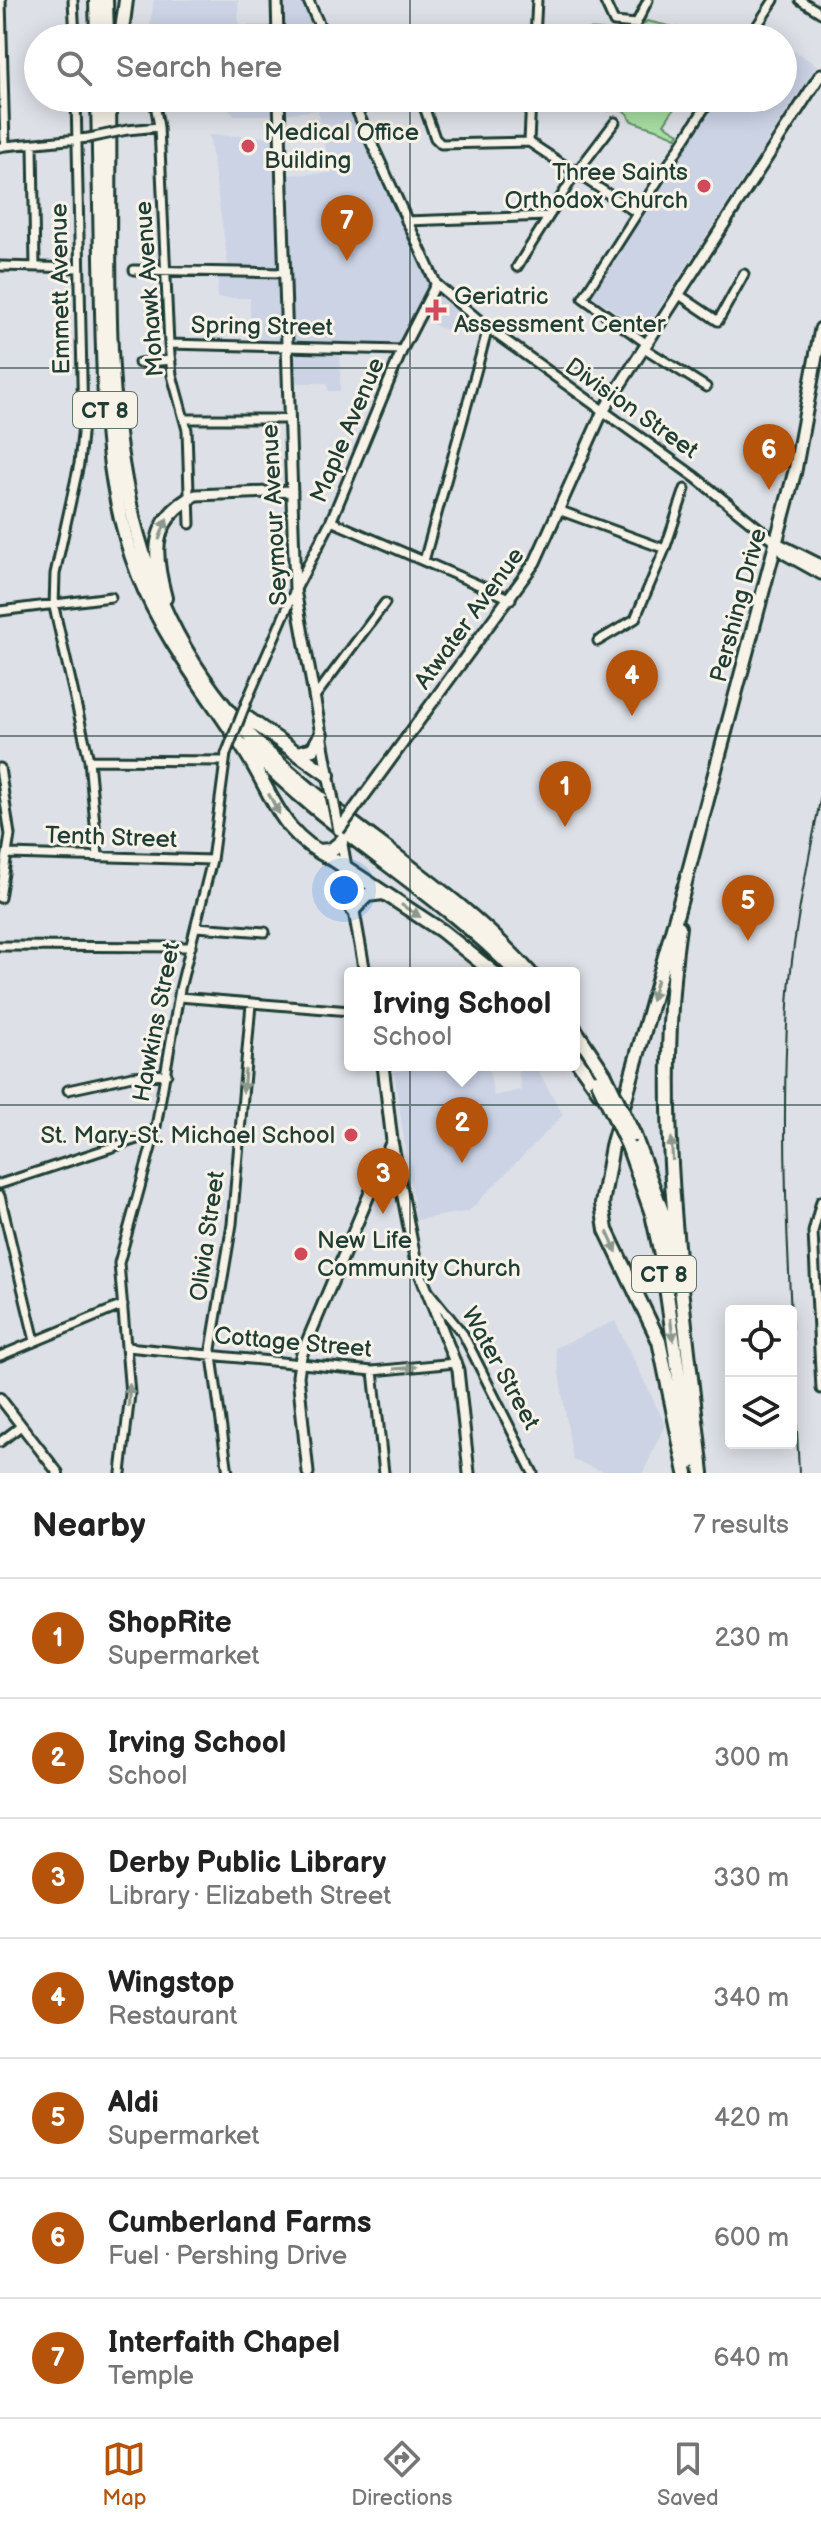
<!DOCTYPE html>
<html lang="en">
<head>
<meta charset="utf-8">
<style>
	body { margin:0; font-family:"Balsamiq Sans",sans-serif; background:#f2f2f2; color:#222 }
	.controls { position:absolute; right:24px; bottom:24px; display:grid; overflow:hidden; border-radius:8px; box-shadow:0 4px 20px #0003 }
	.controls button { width:72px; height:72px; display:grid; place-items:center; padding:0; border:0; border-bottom:2px solid #e0e0e0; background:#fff; color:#222; font:40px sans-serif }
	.you { position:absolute; left:344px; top:890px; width:28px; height:28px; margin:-20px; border:6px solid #fff; border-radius:50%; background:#1a73e8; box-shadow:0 0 0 12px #1a73e833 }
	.badge { display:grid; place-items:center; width:52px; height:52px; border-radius:50%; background:#b45309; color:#fff; font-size:26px; font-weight:700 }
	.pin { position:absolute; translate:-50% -66px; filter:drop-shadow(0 2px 4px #0008) }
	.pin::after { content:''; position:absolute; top:42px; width:28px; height:24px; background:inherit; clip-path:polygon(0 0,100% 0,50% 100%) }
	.popup { position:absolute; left:344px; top:967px; width:236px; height:104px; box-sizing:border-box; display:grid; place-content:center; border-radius:8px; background:#fff; filter:drop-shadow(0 2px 6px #0005); font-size:26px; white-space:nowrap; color:#767676 }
	.popup b { font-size:30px; color:#222 }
	.popup::after { content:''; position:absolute; left:50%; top:100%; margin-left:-16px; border:16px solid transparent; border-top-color:#fff }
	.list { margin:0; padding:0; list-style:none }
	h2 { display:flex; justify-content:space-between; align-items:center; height:104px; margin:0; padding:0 32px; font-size:34px }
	h2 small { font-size:26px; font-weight:400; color:#767676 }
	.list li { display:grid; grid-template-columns:52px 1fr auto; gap:24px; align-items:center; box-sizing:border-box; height:120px; padding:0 32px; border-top:2px solid #e0e0e0 }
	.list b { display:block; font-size:30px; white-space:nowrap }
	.list p { margin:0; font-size:26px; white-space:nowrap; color:#767676 }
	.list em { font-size:26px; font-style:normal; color:#767676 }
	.icon { flex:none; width:44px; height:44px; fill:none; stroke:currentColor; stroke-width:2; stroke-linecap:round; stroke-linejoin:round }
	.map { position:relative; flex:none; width:821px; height:1473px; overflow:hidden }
	.search { position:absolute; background:#fff; box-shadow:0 4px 20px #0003; left:24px; right:24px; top:24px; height:88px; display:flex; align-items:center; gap:20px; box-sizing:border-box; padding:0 28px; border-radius:44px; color:#767676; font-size:30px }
	.sheet { height:944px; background:#fff }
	nav { display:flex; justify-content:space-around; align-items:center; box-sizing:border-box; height:112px; border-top:2px solid #e0e0e0; background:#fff; font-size:22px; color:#767676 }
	nav a { display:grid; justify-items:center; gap:4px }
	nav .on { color:#b45309 }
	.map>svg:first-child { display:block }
	.built { fill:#cbd3e5 }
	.green { fill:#a7dea2; stroke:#638e6b; stroke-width:2 }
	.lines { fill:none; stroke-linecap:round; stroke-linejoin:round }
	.minor-casing { stroke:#1f3d34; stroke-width:13 }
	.tertiary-casing { stroke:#1f3d34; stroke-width:14 }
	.secondary-casing { stroke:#1f3d34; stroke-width:15 }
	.primary-casing { stroke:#1f3d34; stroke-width:17 }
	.motorway-casing { stroke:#1f3d34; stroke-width:18 }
	.minor { stroke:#f7f3e8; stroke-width:7 }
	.tertiary { stroke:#f7f3e8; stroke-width:8 }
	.secondary { stroke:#f7f3e8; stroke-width:9 }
	.primary { stroke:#f7f3e8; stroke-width:11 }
	.motorway { stroke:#f7f3e8; stroke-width:12 }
	.rail { stroke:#1f3d34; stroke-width:2 }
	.minor-bridge-casing { stroke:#1f3d34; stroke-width:13; stroke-linecap:butt }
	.secondary-bridge-casing { stroke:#1f3d34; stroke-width:15; stroke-linecap:butt }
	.motorway-bridge-casing { stroke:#1f3d34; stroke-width:18; stroke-linecap:butt }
	.minor-bridge { stroke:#f7f3e8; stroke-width:7 }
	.secondary-bridge { stroke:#f7f3e8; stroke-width:9 }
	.motorway-bridge { stroke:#f7f3e8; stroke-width:12 }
	.oneway { fill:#8b988e }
	.grid { fill:none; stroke:#1f3d34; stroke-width:2; stroke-opacity:0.55 }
	.poi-dot { fill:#d1495b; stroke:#f7f3e8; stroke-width:3 }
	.labels { text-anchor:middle; stroke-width:6; stroke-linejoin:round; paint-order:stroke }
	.shield { fill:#f7f3e8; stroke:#60746a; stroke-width:2 }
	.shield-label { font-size:22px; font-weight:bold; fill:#1f3d34 }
	.poi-label { font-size:24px; fill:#1f3d34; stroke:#f7f3e8; text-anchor:start }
	.street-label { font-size:24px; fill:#1f3d34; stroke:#f7f3e8 }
</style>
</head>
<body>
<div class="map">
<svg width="821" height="1473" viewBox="0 0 821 1473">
	<rect width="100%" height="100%" fill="#dde0e6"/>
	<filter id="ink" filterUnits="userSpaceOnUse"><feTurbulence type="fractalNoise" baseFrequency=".0125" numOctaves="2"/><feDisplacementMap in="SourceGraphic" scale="16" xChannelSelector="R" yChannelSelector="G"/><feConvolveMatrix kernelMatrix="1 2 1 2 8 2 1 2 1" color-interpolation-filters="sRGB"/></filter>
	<g filter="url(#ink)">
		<path class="built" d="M154,0H238L239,25H277V0H308L325,38H148Z
			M783,44L817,65L645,330L591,295L718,98H783Z
			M217,98H352L434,289L461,306L448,331L419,318L402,350L340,348V391H328L327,383H288L286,340H250V298H217L219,271L228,264L209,135L280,137L281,175L331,173L318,110L275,115H234Z
			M425,1065H488L494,1096L521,1090L517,1065H535L563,1115L469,1211L416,1220L394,1072Z
			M615,1321L665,1424L643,1473H607L573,1460L555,1348Z"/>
		<path class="green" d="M647,21L686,30L680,38H582V30C607,26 626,42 647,21Z
			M585,98H681L664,124L679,133L676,137C661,129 645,127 630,120L627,113L617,108L609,111Z"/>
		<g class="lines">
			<defs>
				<path id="minor" d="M73,0L75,38
					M604,0L614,22L636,24L648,0
					M800,0L821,13
					M535,38L537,0
					M749,38L774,0
					M76,98L83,424L79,464L55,574L54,607L89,760L98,856
					M154,98L159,127L169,344L172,375L187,430L190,524
					M421,98L435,138L441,144L529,142
					M127,130L159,127
					M529,142L637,213
					M529,142L531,98
					M33,145L35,267
					M5,146L89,138
					M0,147L5,146L1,0
					M406,221L548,216
					M0,266L79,268
					M517,267L576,173L615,122
					M134,270L284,273
					M678,294L718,321L744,274
					M169,344L402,350
					M647,344L583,298L711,98
					M644,348L706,387
					M139,363L171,360
					M184,419H290
					M561,511L665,549
					M331,521L511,599
					M424,561L488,328
					M0,611L111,597
					M598,641L635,619L665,549L685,489
					M248,698L295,590
					M314,698L385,603
					M89,760L224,761
					M0,768L10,835L0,898
					M9,854L212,860
					M196,927L265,932
					M0,946L191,947
					M179,997L350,1011
					M68,1090L132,1076L167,1074
					M0,1184L155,1133
					M0,1196L35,1341
					M821,1201L813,1232L821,1389
					M429,1292L463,1334L533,1473
					M127,1347L373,1371L455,1363
					M0,1356L123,1305
					M373,1371L384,1473
					M0,1442L21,1426
					M121,1473L130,1394L119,1263L155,1133L180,989L212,860L226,754
					M228,1473L211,1349L232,1224L251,1004"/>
				<path id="tertiary" d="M308,0L325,38
					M351,98L436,284L488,328L695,477L777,543
					M295,590L331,521L402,350L436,284
					M0,1398L58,1473"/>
				<path id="secondary" d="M277,0L278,38
					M279,98L295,590L332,795
					M189,499L196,495L292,491
					M777,543L785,554L821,574
					M777,543L821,565
					M353,811L535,562L602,413L821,74
					M341,839L365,973
					M383,1065L392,1141L416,1263L458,1370L469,1473
					M308,1473L298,1376L301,1356L391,1143"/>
				<path id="primary" d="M684,888L795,471L821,329"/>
				<path id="motorway" d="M96,0L97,38
					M106,0L107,38
					M121,38L126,0
					M98,98C100,169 101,240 102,311C104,401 105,489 138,574C164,640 207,692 245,751C275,798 279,834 334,860L442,931L494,973
					M109,98C113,334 80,578 271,756C354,832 455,889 530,973
					M165,598C154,557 149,524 189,499
					M243,715L328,775
					M248,746C328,832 435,888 517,973
					M298,753L313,749L321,735
					M318,851L331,850L341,842
					M684,888L612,1146L602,1204L606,1230L659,1341L686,1473
					M353,910L367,895L383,893
					M679,927C653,1107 682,1293 702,1473
					M574,1028L605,1075
					M574,1056L600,1093
					M634,1135L663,1214L674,1268
					M628,1146L652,1214L662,1259L691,1462"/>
			</defs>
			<use href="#minor" class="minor-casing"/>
			<use href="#tertiary" class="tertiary-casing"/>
			<use href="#secondary" class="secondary-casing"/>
			<use href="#primary" class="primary-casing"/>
			<use href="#motorway" class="motorway-casing"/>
			<use href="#minor" class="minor"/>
			<use href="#tertiary" class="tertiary"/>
			<use href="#secondary" class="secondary"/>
			<use href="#primary" class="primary"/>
			<use href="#motorway" class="motorway"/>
			<path class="rail" d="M799,1473C792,1317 779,1161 788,1005C792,935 808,864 821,795"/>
			<defs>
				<path id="minor-bridge" d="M89,138L127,130
					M226,754L248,698"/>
				<path id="secondary-bridge" d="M332,795L339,830
					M339,830L353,811"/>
				<path id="motorway-bridge" d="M605,1075L634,1135
					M597,1080L628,1146"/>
			</defs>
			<use href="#minor-bridge" class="minor-bridge-casing"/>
			<use href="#secondary-bridge" class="secondary-bridge-casing"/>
			<use href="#motorway-bridge" class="motorway-bridge-casing"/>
			<use href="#minor-bridge" class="minor-bridge"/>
			<use href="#secondary-bridge" class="secondary-bridge"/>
			<use href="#motorway-bridge" class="motorway-bridge"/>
		</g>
		<defs><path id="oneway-solid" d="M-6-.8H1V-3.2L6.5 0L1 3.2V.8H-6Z" transform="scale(2)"/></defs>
		<g class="oneway">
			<use href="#oneway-solid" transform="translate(163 529) rotate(-70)"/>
			<use href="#oneway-solid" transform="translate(274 804) rotate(62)"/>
			<use href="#oneway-solid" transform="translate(411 911) rotate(33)"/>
			<use href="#oneway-solid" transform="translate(654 990) rotate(105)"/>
			<use href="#oneway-solid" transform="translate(244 1081) rotate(95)"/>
			<use href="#oneway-solid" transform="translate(672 1149) rotate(-93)"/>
			<use href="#oneway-solid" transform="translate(612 1242) rotate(65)"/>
			<use href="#oneway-solid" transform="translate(672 1330) rotate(82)"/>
			<use href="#oneway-solid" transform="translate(405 1368) rotate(-5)"/>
			<use href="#oneway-solid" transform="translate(129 1395) rotate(-88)"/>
		</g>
	</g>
	<path class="grid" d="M410,0V38M410,98V1473M0,368H821M0,736H821M0,1105H821"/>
	<g class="poi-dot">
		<circle cx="248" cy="146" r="8"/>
		<circle cx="704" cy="186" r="8"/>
		<path d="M432 298h8v8h8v8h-8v8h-8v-8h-8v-8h8z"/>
		<circle cx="351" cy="1135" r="8"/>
		<circle cx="301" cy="1254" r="8"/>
	</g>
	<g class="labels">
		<g class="shield">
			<rect x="73" y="392" width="64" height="36" rx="6"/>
			<rect x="632" y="1256" width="64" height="36" rx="6"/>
		</g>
		<g class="shield-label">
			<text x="105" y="418">CT 8</text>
			<text x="664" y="1282">CT 8</text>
		</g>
		<g class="poi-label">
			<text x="264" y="140">Medical Office<tspan x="264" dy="28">Building</tspan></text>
			<text x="688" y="180" text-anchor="end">Three Saints<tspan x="688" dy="28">Orthodox Church</tspan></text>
			<text x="454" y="304">Geriatric<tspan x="454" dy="28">Assessment Center</tspan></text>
			<text x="335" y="1143" text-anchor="end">St. Mary-St. Michael School</text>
			<text x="317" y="1248">New Life<tspan x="317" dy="28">Community Church</tspan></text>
		</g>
		<g class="street-label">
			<text transform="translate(60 289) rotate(-91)" y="8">Emmett Avenue</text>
			<text transform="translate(149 289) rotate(-94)" y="8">Mohawk Avenue</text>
			<text transform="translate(262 326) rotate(1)" y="8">Spring Street</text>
			<text transform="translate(632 408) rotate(35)" y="8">Division Street</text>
			<text transform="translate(347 430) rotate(-67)" y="8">Maple Avenue</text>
			<text transform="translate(274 515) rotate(-93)" y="8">Seymour Avenue</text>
			<text transform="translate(738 605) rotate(-75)" y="8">Pershing Drive</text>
			<text transform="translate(469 618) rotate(-54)" y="8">Atwater Avenue</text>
			<text transform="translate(111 837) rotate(2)" y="8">Tenth Street</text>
			<text transform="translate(156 1022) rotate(-79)" y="8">Hawkins Street</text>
			<text transform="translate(207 1236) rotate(-82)" y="8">Olivia Street</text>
			<text transform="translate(293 1342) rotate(5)" y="8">Cottage Street</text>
			<text transform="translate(501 1368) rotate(61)" y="8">Water Street</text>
		</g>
	</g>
</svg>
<div class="controls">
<button><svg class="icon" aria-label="locate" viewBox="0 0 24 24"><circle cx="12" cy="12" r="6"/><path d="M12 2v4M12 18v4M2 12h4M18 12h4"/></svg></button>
<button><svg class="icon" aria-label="layers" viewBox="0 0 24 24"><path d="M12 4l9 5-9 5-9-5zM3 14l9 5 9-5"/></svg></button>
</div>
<div class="you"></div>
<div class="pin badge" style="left:565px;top:827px">1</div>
<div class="pin badge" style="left:462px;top:1163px">2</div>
<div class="popup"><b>Irving School</b>School</div>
<div class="pin badge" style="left:383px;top:1214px">3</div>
<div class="pin badge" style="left:632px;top:716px">4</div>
<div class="pin badge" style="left:748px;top:941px">5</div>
<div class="pin badge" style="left:769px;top:490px">6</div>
<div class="pin badge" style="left:347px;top:261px">7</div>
<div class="search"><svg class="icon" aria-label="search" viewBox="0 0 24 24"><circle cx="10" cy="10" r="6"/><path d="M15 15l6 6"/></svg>Search here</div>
</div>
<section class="sheet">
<h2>Nearby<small>7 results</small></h2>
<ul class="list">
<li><span class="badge">1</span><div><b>ShopRite</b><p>Supermarket</p></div><em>230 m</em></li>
<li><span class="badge">2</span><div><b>Irving School</b><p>School</p></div><em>300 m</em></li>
<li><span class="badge">3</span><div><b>Derby Public Library</b><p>Library · Elizabeth Street</p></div><em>330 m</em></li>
<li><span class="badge">4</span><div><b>Wingstop</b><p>Restaurant</p></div><em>340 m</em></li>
<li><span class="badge">5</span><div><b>Aldi</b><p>Supermarket</p></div><em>420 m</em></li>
<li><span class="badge">6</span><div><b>Cumberland Farms</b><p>Fuel · Pershing Drive</p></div><em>600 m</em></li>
<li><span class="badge">7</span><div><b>Interfaith Chapel</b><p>Temple</p></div><em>640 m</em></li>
</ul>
</section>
<nav>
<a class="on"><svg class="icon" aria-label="map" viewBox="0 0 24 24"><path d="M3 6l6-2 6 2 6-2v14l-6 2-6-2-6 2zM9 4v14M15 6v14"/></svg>Map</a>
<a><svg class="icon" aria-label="directions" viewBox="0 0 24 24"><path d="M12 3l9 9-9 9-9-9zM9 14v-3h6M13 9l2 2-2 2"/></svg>Directions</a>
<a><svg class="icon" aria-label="saved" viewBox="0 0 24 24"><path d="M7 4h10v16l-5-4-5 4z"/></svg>Saved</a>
</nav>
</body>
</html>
